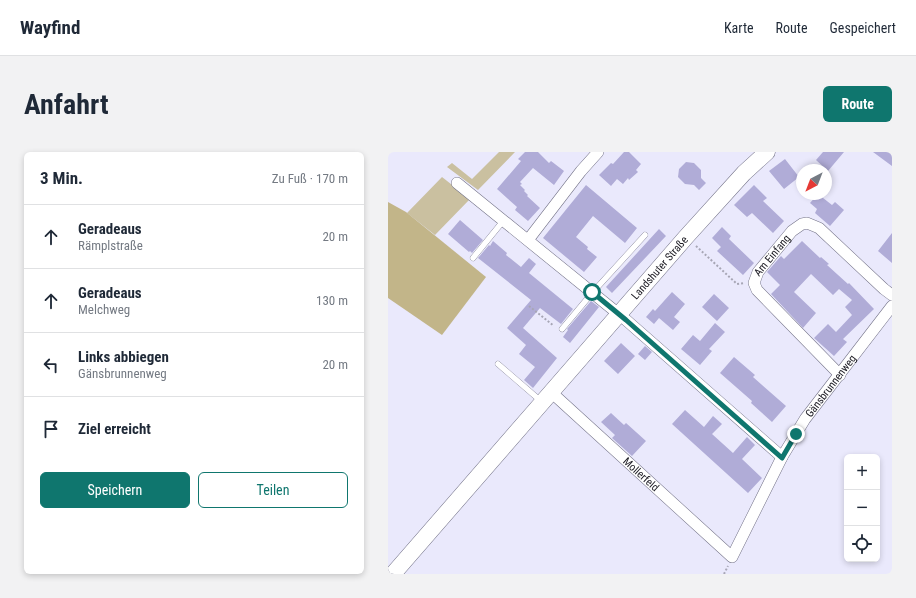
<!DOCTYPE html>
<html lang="de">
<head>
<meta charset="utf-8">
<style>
	body { margin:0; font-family:"Roboto Condensed",sans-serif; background:#f2f2f3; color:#1f2937 }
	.controls { position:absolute; right:12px; bottom:12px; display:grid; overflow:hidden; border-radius:6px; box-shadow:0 2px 6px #0003 }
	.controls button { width:36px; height:36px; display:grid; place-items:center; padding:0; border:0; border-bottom:1px solid #e0e1e3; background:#fff; color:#1f2937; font:20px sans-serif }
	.compass { position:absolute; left:408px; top:12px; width:36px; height:36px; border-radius:50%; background:#fff; box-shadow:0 2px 6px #0003; rotate:222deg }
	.stop { position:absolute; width:12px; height:12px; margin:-9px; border:3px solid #0f766e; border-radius:50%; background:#fff }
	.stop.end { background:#0f766e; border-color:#fff; box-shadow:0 1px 4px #0008 }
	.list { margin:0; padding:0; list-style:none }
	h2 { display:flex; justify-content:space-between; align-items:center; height:52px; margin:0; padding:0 16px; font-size:17px }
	h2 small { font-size:13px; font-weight:400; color:#747a83 }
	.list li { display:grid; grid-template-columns:26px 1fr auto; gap:12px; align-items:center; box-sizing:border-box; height:64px; padding:0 16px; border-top:1px solid #e0e1e3 }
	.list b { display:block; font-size:15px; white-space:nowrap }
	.list p { margin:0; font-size:13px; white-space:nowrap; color:#747a83 }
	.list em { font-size:13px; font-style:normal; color:#747a83 }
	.actions { display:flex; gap:8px; padding:12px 16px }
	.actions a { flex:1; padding:9px 0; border:1px solid #0f766e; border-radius:6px; text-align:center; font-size:14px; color:#0f766e }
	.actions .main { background:#0f766e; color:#fff }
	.icon { flex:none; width:22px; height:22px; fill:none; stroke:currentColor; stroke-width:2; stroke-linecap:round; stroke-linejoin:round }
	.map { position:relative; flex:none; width:504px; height:422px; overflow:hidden; border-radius:6px }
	header { display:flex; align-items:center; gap:24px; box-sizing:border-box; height:56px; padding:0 20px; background:#fff; border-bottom:1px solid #e0e1e3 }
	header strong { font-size:19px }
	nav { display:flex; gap:22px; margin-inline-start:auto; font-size:14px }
	.intro { display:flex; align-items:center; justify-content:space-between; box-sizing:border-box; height:96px; padding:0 24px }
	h1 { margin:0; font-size:28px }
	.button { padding:10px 18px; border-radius:6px; background:#0f766e; color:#fff; font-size:14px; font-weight:700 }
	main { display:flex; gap:24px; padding:0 24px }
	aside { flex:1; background:#fff; border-radius:6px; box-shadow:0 2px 6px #0003 }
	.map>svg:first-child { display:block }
	.green { fill:#cac0a0 }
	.forest { fill:#c2b589 }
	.building { fill:#b0acd7 }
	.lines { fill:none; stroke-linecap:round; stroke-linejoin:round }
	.service-casing { stroke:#747388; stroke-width:6 }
	.minor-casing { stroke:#747388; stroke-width:12 }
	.secondary-casing { stroke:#747388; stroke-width:17 }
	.path { stroke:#a7a6b5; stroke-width:2; stroke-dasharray:2 2; stroke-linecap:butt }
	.service { stroke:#fff; stroke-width:5.5 }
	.minor { stroke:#fff; stroke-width:11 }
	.secondary { stroke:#fff; stroke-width:16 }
	.route { stroke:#0f766e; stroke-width:5 }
	.labels { text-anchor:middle; stroke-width:3.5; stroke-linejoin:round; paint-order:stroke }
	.street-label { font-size:11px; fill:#1a1921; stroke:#f8f8fd }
</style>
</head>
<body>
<header>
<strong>Wayfind</strong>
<nav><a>Karte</a><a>Route</a><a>Gespeichert</a></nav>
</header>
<div class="intro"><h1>Anfahrt</h1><a class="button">Route</a></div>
<main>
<aside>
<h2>3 Min.<small>Zu Fuß · 170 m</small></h2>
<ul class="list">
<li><svg class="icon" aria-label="ahead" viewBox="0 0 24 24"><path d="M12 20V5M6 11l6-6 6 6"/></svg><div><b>Geradeaus</b><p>Rämplstraße</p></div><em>20 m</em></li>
<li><svg class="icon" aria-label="ahead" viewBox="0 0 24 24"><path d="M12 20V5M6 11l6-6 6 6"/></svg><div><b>Geradeaus</b><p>Melchweg</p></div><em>130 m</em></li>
<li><svg class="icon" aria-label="left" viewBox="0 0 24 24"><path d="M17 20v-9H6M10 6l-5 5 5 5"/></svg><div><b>Links abbiegen</b><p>Gänsbrunnenweg</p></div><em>20 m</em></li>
<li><svg class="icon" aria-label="arrive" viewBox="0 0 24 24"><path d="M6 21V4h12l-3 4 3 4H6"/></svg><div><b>Ziel erreicht</b></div></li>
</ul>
<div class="actions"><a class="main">Speichern</a><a>Teilen</a></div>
</aside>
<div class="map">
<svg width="504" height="422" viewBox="0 0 504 422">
	<rect width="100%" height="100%" fill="#eae9fc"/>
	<path class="green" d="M111,0H127L90,38L59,15L64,11L84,27Z
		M54,25L82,47L47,83L19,61Z"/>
	<path class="forest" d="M0,50L18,60L98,125L54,183L0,146Z"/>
	<path class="building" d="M137,0H150L161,11L163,9L176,19L166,33L145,16L132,30L134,32L132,33L137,38L136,39L140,43L139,44L152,56L140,69L127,58L129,55L109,37L133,9L130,7Z
		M236,0H241L253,12L248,18L250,20L241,28L240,26L235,32L229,27L223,34L211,23L223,11L225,12Z
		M435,0H456L440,19L428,8Z
		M485,0H504V14Z
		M397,7L411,25L396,37L381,19Z
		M298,10L306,11L313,18V26L318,31L311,38L306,33L297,32L290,25L291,17Z
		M198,33L249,76L237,91L205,64L188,85L200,95L199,97L209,105L196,120L155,86Z
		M366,33L379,46L375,49L396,69L385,81L364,61L359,65L346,53Z
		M430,42L444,53L447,50L456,58L442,74L427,61L429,57L422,51Z
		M72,68L95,88L84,101L82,99L81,100L60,82Z
		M334,75L343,84L341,87L366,111L355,123L329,99L333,95L324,86Z
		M271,77L278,84L224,141L218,135Z
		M504,81V111L490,99Z
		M105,89L119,101L118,103L133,115L141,106L148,112L141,121L185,157L173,172L152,156L135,176L169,206L145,236L136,228L147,215L131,202L138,193L119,176L143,148L90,106L101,93L102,94Z
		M414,89L432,106L433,105L441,112L439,113L460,132L461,131L486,157L455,187L459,190L446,204L426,186L440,172L448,180L464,163L457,155L464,148L451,137L445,143L423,122L406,140L428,161L415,176L383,142L392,133L379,120L393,104L396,107Z
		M284,140L297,152L286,165L292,170L285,178L271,166L266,172L258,165L265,157L267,159Z
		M326,142L341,156L329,169L314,155Z
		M203,149L211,155L182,191L175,185L180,178L179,177Z
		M327,171L337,180L321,197L324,199L312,213L293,197L305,183L312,189Z
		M233,191L247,204L230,222L216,209Z
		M257,194L264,200L257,208L250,202Z
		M346,205L367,223L365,225L398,254L384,270L363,251L364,249L332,221Z
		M297,258L316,275L325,264L334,272L324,282L345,301L359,285L367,293L354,307L374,326L360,341L284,272Z
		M223,261L236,273L238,271L258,289L244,304L224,286L227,283L213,270Z"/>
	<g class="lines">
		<defs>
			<path id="service" d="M85,106L116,68
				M174,177L205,140L257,83
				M110,212L154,250"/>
			<g id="minor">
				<path d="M69,31L238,168L394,305"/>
				<path d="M140,88L193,19L210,0"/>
				<path id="s1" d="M452,223L369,138L366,131L370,120L404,79L414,72L419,71L431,76L496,137L504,143"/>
				<path id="s2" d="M163,240L344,405L394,305L417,267L504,154"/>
			</g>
			<g id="secondary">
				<path id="s3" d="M5,422L152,253L298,85L356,21L379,0"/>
			</g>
		</defs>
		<use href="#service" class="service-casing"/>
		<use href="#minor" class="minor-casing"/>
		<use href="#secondary" class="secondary-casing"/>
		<path class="path" d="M308,94L349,132L356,131
			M141,154L166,174
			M336,422L340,414"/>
		<use href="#service" class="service"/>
		<use href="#minor" class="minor"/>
		<use href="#secondary" class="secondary"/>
	</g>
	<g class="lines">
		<path class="route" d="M204,140L238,168L394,306L408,282"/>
	</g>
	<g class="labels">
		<g class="street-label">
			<text dy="4" stroke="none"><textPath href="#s1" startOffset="160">Am Einfang</textPath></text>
			<text dy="4" stroke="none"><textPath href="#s3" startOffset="406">Landshuter Straße</textPath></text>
			<text dy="4" stroke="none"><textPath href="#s2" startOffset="443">Gänsbrunnenweg</textPath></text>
			<text dy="4" stroke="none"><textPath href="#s2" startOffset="122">Mollerfeld</textPath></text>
		</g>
	</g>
</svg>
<div class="controls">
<button>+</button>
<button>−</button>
<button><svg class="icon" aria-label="locate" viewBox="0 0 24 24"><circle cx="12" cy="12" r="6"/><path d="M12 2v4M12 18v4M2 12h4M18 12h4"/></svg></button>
</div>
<svg class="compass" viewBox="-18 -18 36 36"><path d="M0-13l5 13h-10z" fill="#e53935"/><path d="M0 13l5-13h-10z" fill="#747a83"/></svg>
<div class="stop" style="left:204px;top:140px"></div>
<div class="stop end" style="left:408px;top:282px"></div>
</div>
</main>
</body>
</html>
